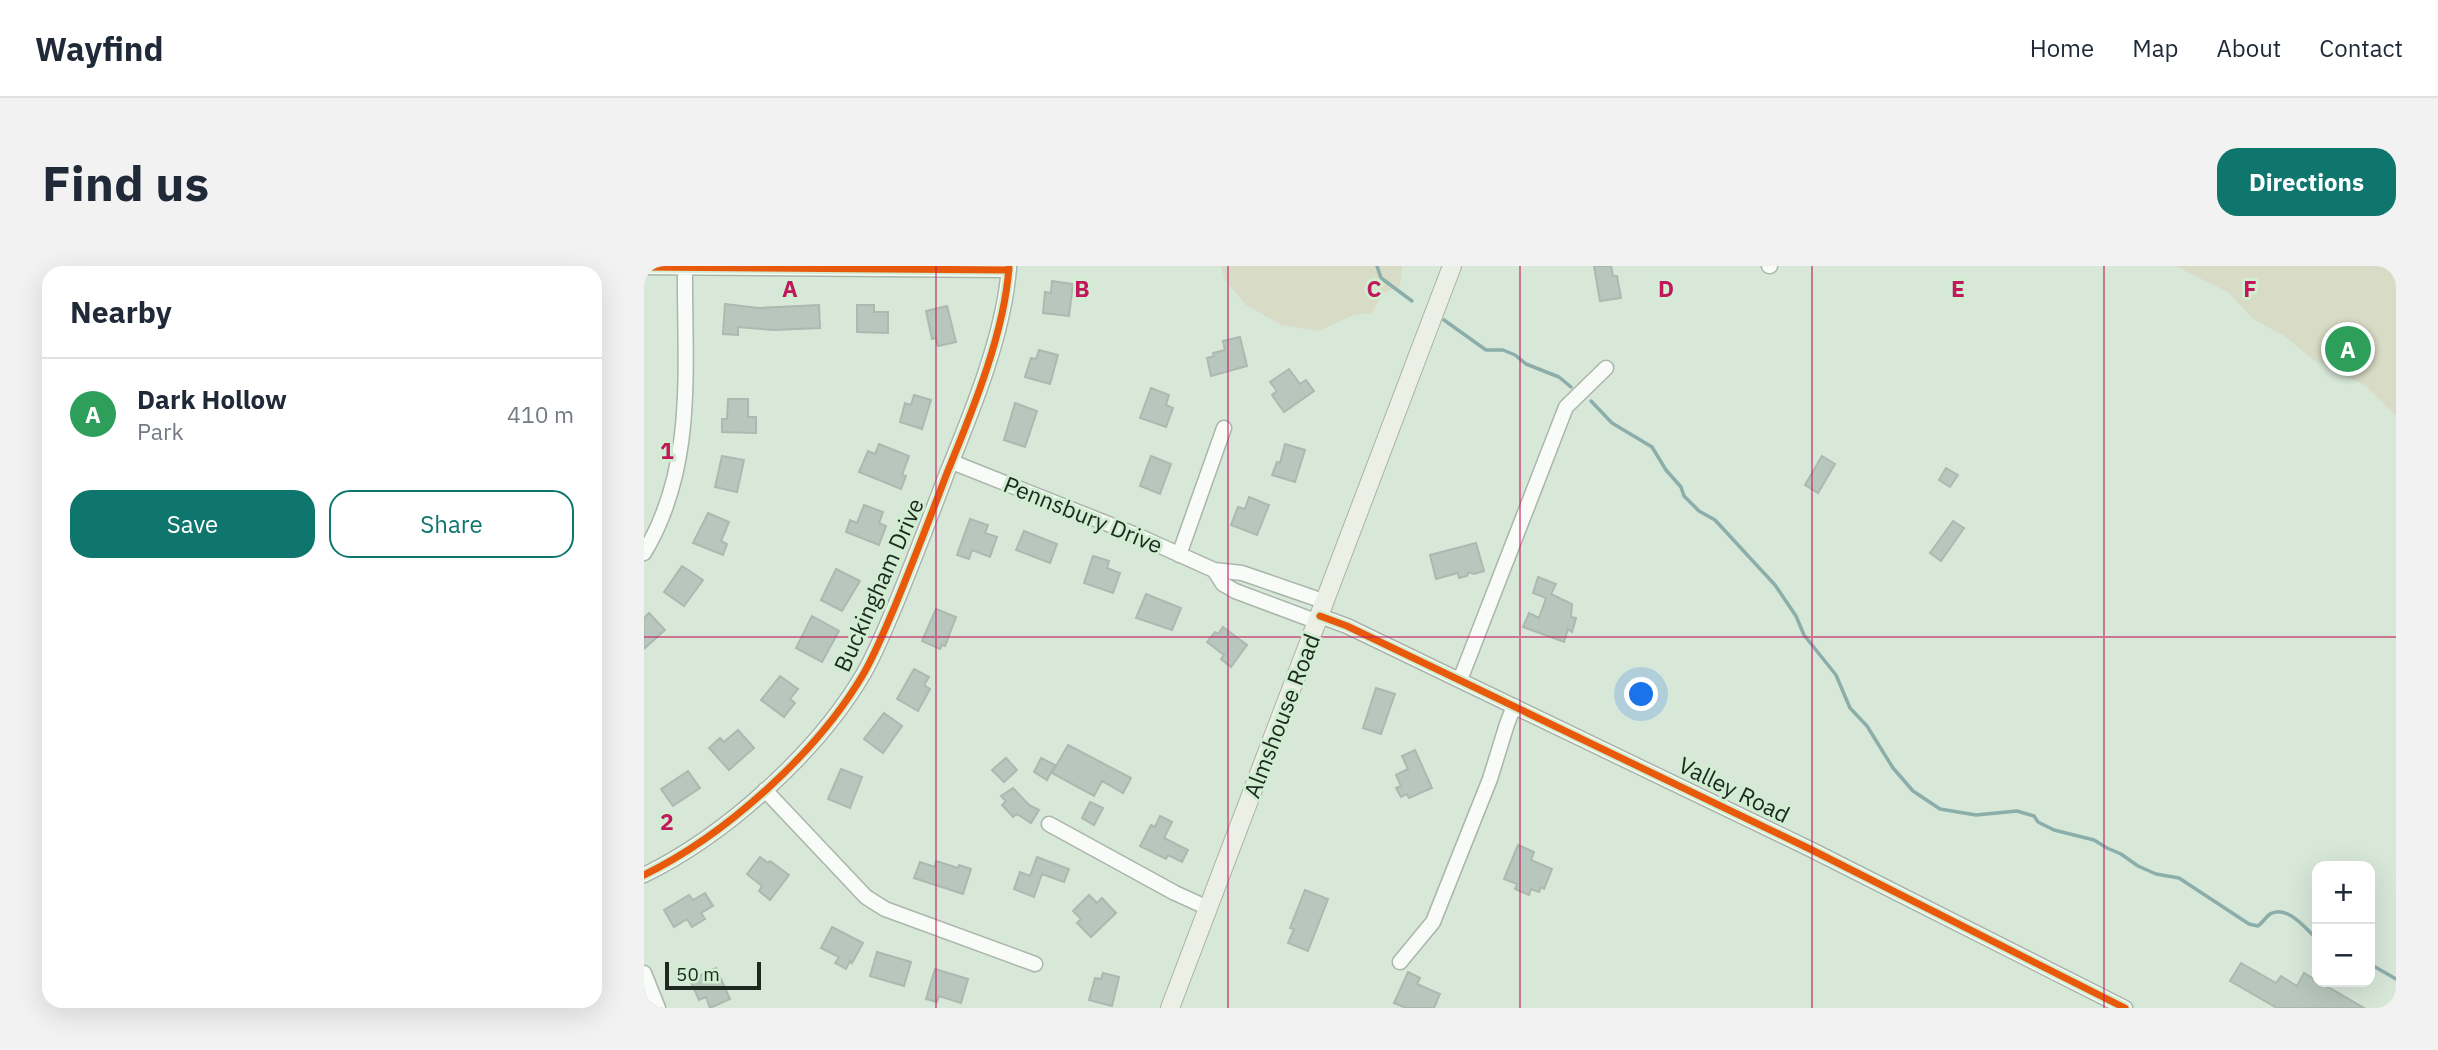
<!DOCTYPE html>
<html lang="en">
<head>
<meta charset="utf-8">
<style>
	body { margin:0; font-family:"IBM Plex Sans",sans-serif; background:#f2f2f3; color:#1f2937 }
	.controls { position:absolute; right:21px; bottom:21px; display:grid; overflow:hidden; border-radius:14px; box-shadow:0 7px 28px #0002 }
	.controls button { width:63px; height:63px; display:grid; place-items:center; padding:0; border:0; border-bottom:2px solid #e0e1e3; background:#fff; color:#1f2937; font:35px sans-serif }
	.scale { position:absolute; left:21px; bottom:18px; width:96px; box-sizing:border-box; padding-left:7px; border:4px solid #1d281e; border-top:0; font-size:19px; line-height:24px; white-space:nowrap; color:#1d281e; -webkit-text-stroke:5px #d1edd2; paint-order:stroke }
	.you { position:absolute; left:998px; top:429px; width:24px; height:24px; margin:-18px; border:5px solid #fff; border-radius:50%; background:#1a73e8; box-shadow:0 0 0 10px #1a73e833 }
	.badge { display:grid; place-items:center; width:46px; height:46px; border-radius:50%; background:#0f766e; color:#fff; font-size:23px; font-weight:700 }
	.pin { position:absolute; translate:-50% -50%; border:4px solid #fff; box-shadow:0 2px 7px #0006 }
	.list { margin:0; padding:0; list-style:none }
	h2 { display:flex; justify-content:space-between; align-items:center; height:91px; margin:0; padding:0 28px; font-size:30px }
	h2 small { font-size:23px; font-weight:400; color:#747a83 }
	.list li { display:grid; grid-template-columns:46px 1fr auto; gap:21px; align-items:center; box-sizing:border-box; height:112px; padding:0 28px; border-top:2px solid #e0e1e3 }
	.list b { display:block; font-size:26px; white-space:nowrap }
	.list p { margin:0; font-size:23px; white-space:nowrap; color:#747a83 }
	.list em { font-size:23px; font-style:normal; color:#747a83 }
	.actions { display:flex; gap:14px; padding:21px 28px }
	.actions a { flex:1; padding:16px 0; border:2px solid #0f766e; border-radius:21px; text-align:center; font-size:24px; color:#0f766e }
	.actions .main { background:#0f766e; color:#fff }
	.map { position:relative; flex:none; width:1752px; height:742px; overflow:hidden; border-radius:21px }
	header { display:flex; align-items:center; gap:42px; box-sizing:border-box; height:98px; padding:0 35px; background:#fff; border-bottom:2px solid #e0e1e3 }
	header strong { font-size:33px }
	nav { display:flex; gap:38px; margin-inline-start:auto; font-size:24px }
	.intro { display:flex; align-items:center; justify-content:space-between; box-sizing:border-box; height:168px; padding:0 42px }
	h1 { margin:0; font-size:49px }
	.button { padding:18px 32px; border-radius:21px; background:#0f766e; color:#fff; font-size:24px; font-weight:700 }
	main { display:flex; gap:42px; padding:0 42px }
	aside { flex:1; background:#fff; border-radius:21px; box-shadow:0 7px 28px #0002 }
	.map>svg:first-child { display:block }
	.green { fill:#d8dbc5 }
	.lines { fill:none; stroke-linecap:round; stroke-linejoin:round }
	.stream { stroke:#8caeaa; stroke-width:3.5 }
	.building { fill:#b8c7be; stroke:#abb9b0; stroke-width:2 }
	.minor-casing { stroke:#a9b6aa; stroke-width:17 }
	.major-casing { stroke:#a9b4a1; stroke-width:20 }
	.minor { stroke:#f9fbf9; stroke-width:14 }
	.major { stroke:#ebefe6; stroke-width:18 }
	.cycleway-casing { stroke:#d1edd2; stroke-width:11 }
	.cycleway { stroke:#e8590c; stroke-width:7 }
	.grid { fill:none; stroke:#c2185b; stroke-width:2; stroke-opacity:0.55 }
	.labels { text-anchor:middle; stroke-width:6; stroke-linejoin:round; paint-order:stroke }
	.street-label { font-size:23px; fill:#1d281e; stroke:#d1edd2 }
	.grid-label { font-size:23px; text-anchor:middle; font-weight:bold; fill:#c2185b; stroke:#d1edd2; stroke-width:6; stroke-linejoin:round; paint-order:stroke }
</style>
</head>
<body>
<header>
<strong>Wayfind</strong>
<nav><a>Home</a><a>Map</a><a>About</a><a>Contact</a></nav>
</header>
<div class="intro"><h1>Find us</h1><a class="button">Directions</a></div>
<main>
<aside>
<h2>Nearby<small></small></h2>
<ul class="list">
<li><span class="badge" style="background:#2e9e5b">A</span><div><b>Dark Hollow</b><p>Park</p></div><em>410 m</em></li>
</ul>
<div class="actions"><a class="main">Save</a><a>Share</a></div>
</aside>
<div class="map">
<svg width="1752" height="742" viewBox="0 0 1752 742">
	<rect width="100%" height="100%" fill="#d7e7d8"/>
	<path class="green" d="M577,0H758L756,20L740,27L727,47L710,49L674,65L637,59L602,39L581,14Z
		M1531,0H1752V150L1722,120L1671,95L1640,70L1608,52L1584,26Z"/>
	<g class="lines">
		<path class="stream" d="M733,0L737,12L768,35
			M800,54L842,84H859L871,89L882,98L915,111L927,121
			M947,135L968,157L1008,181L1022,204L1037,221L1040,230L1055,245L1071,254L1131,319L1152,350L1160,369L1192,409L1206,442L1223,460L1249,502L1269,525L1296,543L1332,549L1373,545L1390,550L1394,556L1410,564L1450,574L1463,582L1477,588L1494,600L1512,608L1535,612L1605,658L1614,660C1619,656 1622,651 1626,648C1643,638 1662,663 1673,673
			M1726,698L1752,713"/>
	</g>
	<path class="building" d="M950,0H967L969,10H973L977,32L956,35Z
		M408,15L429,18L425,50L399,47L401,26L407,27Z
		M81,38L114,42L175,39L176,62L129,64L94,61V69L79,68Z
		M213,39H230V46H244V67L213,66Z
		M303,40L312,76L294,80L292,72L288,73L282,45Z
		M596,71L603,100L567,110L563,92L570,90L569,87L581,84L579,75Z
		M395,84L414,89L406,118L381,111L387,92L392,93Z
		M645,103L656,118L662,114L670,125L640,146L628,129L633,125L626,116Z
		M507,122L525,129L522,139L529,142L522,161L496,152Z
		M270,129L287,134L278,163L256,156L261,137L267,139Z
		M84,133H104V151H112V167L78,166V153H83Z
		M371,137L393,145L381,181L360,174Z
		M235,178L265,190L258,209L262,210L257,223L215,206L224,185L231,188Z
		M641,178L661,184L651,216L628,209L633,196L636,197Z
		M78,190L100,194L93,226L71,221Z
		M507,190L527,198L516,228L496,220Z
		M1178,190L1191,198L1174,227L1161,219Z
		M1302,202L1314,209L1306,221L1295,214Z
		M605,231L625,239L613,269L587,259L594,241L601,243Z
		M220,239L239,246L235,257L242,260L235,279L202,266L206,254L213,257Z
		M64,247L85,256L77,275L83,278L79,289L49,277Z
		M326,253L344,259L341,267L353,271L346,291L328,284L325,293L313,289Z
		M1309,255L1320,262L1297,295L1286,287Z
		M380,265L413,278L406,297L372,284Z
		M832,277L840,305L830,308L825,306L823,310L815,312L814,307L792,313L786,289Z
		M449,290L465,295L463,302L476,307L469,327L440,317Z
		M38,300L59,314L40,340L20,326Z
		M192,303L216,315L198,345L177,334Z
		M894,311L912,318L907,328L928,338L927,351L932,352L928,366L924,363L920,376L879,361L885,347L895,352L902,332L889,327Z
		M502,328L537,342L528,364L492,352Z
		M292,343L312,351L301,380L298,379L296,383L278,375Z
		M5,347L21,364L0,383V352Z
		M168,350L195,365L178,396L152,382Z
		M579,361L603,379L587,401L577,393L580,389L563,376L571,366L574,368Z
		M270,403L285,411L280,419L286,423L274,445L253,433Z
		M136,410L154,423L146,433L151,437L140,451L117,434Z
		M732,422L751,428L737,468L719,462Z
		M240,447L258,460L239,487L220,473Z
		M94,464L110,482L85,504L65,482L76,472L80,476Z
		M424,479L487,512L479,527L458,515L450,530L408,507Z
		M771,484L788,522L765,532L763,528L757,531L752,522L757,520L752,509L764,503L758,490Z
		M362,492L373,504L360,516L348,504Z
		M397,492L411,499L403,514L390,506Z
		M197,503L218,511L206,542L184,533Z
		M44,505L56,522L29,540L17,523Z
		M369,522L385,539L395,544L387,557L373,548L369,551L358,539L362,535L357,530Z
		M446,536L459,542L450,559L438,552Z
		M516,550L528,556L520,572L544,584L538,596L524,589L522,593L496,580L507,559L511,561Z
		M874,579L890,586L887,594L908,603L900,623L897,621L895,626L887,623L885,629L871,623L873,618L860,613Z
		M116,591L124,597L126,595L145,609L126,634L115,625L118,620L103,608Z
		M393,591L425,603L420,616L398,608L390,631L370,623L376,606L386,610Z
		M292,595L314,602L315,599L327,603L319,628L270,612L276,596L291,601Z
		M661,624L684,633L664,685L644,677L650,663L646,662Z
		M61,627L69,640L57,647L61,653L48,661L43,653L30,661L20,644L45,629L49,634Z
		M445,629L453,637L458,632L472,647L447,671L433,657L437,653L429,645Z
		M188,661L219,677L208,697L206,695L202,703L191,697L195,691L177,682Z
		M233,686L267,696L260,720L226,710Z
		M1597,697L1632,717L1637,710L1653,720L1660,707L1720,742H1633L1586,715Z
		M72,702L86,733L66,742L62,731L55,734L46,714Z
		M291,703L324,713L317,737L295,730L293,736L282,733Z
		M764,706L776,712L773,718L796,728L790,742H762L750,737Z
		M459,707L475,711L468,740L445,734L451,712L457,713Z"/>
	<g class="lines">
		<defs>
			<path id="minor" d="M1125,0H1126
				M0,1L365,4
				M308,196L492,269L570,304L598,307L682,336
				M0,287C53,199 40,99 41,1
				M535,289L580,162
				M570,304L579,318L591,325L674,356
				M676,350L703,360L1166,583L1481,742
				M816,414L922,141L962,102
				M121,524L222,631L241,643L391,698
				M405,558L531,627L564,642
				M0,609C82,569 174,486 220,407C232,386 241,363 251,340C269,296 286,252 303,207C328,146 361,66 365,0
				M756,696L789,656L846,513L863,458L870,440
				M0,707L14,742"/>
			<path id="major" d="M526,742L808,0"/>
		</defs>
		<use href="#minor" class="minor-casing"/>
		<use href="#major" class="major-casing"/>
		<use href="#minor" class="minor"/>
		<use href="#major" class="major"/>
		<defs>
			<path id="cycleway" d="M0,1L365,4
				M676,350L703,360L1166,583L1481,742
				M0,609C82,569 174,486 220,407C232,386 241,363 251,340C269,296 286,252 303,207C328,146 361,66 365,0"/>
		</defs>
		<use href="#cycleway" class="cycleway-casing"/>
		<use href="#cycleway" class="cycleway"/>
	</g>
	<path class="grid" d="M292,0V742M584,0V742M876,0V742M1168,0V742M1460,0V742M0,371H1752"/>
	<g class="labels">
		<g class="street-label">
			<text transform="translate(439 249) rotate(22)" y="8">Pennsbury Drive</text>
			<text transform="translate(235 319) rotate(-66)" y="8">Buckingham Drive</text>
			<text transform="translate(638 450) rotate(-69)" y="8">Almshouse Road</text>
			<text transform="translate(1090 524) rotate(26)" y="8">Valley Road</text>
		</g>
	</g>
	<g class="grid-label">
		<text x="146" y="31">A</text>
		<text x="438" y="31">B</text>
		<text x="730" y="31">C</text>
		<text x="1022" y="31">D</text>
		<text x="1314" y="31">E</text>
		<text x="1606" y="31">F</text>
		<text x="23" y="193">1</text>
		<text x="23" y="564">2</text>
	</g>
</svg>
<div class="controls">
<button>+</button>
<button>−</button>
</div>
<div class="scale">50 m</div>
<div class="you"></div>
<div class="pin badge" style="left:1704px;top:83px;background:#2e9e5b">A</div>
</div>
</main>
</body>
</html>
